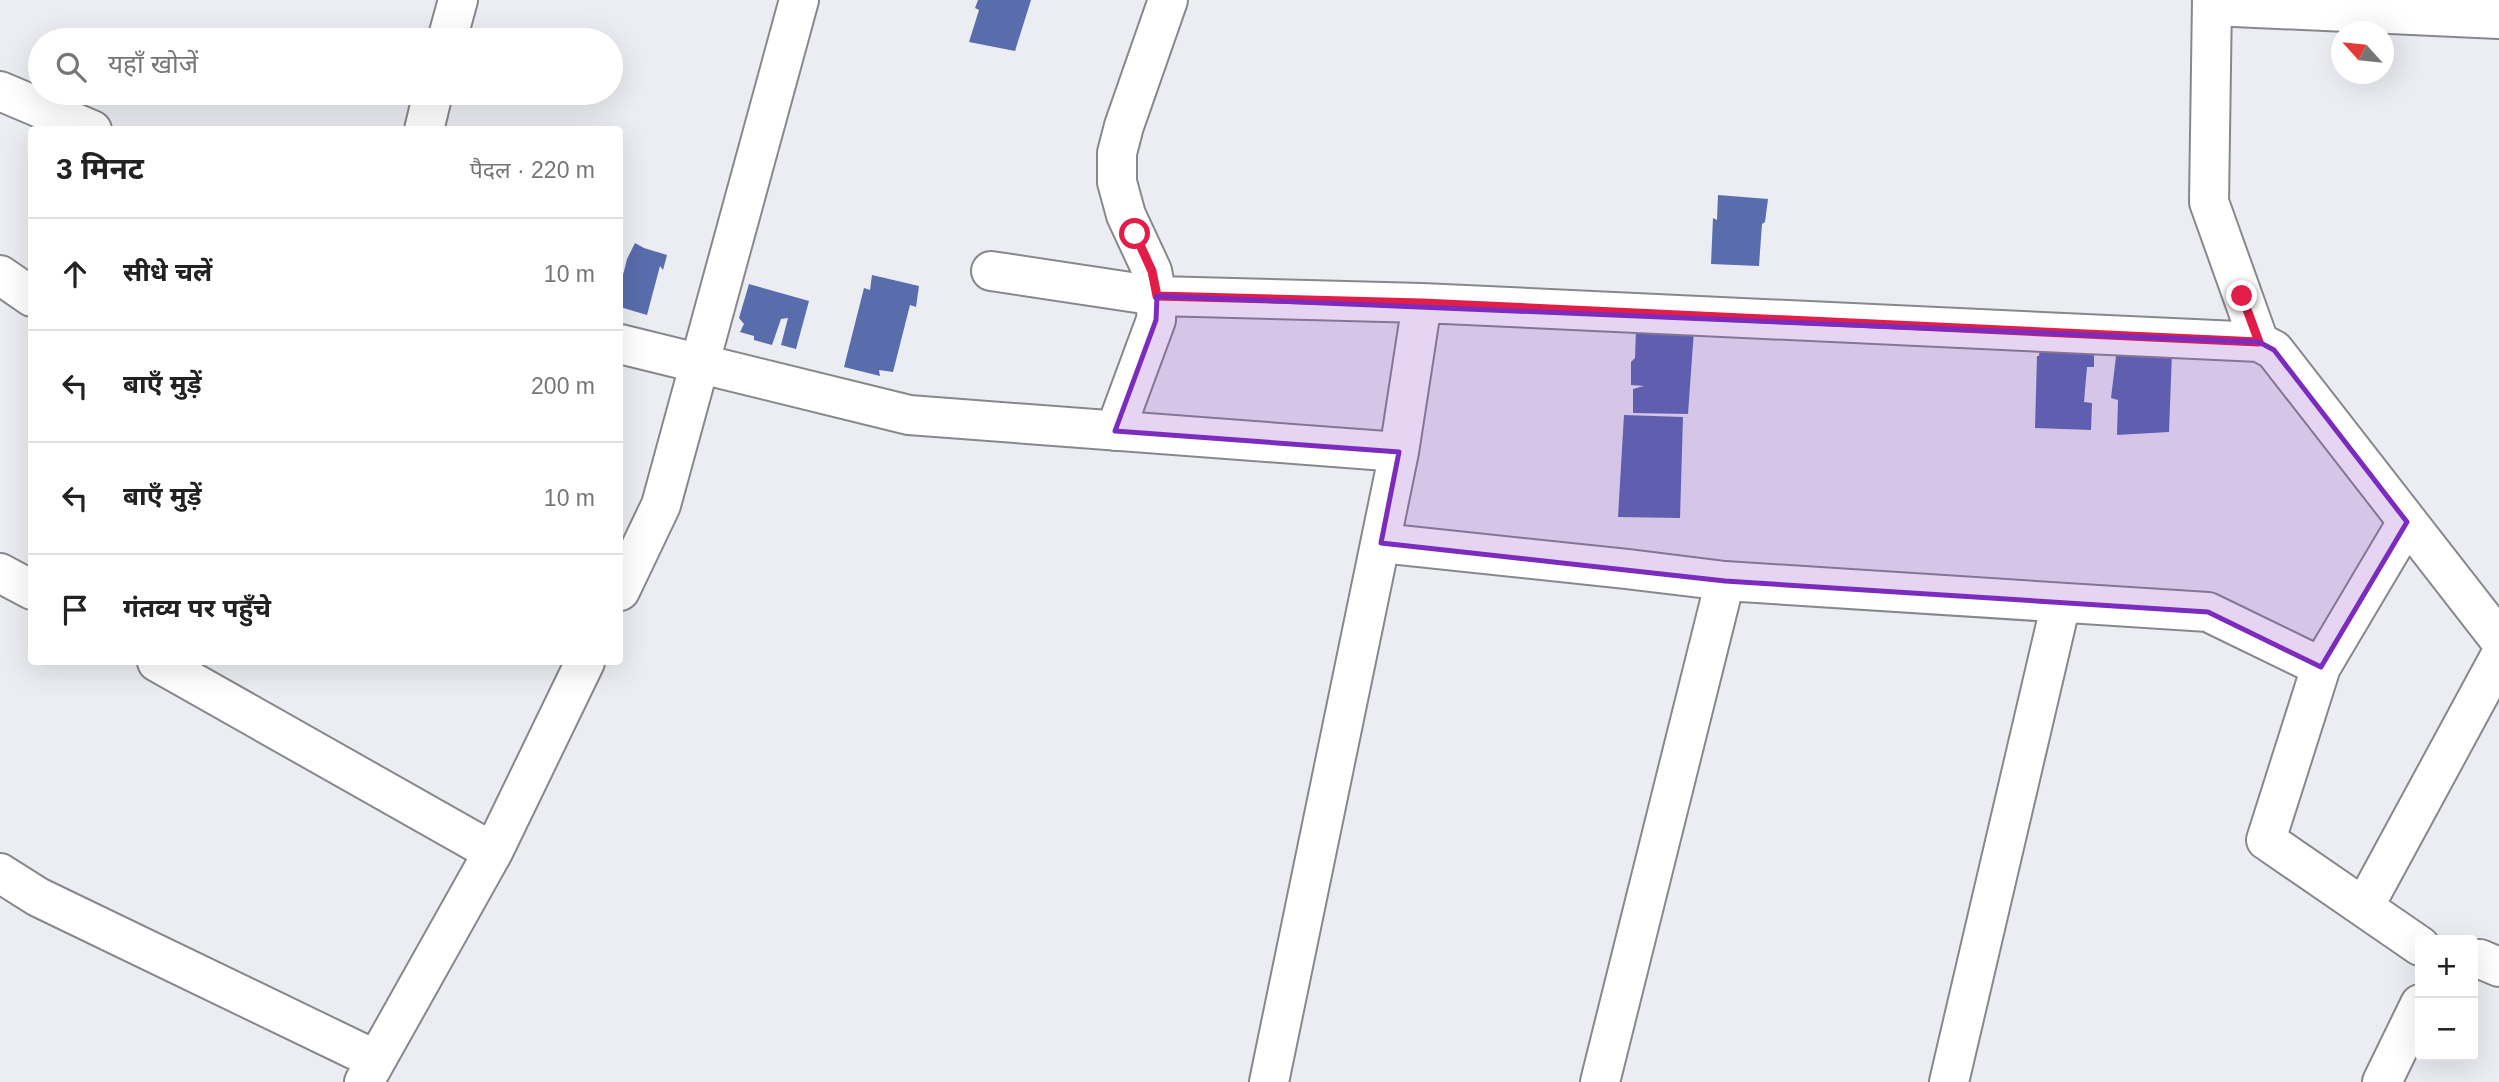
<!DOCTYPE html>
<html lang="hi">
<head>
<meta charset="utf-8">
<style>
	body { margin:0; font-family:Helvetica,"Noto Sans Devanagari",sans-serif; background:#f2f2f2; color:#222 }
	.controls { position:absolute; right:21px; bottom:21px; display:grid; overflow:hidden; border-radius:7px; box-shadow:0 7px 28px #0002 }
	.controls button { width:63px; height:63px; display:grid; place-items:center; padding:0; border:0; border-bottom:2px solid #e0e0e0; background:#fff; color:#222; font:35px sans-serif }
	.compass { position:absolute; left:2331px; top:21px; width:63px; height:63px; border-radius:50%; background:#fff; box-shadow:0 7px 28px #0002; rotate:297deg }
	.stop { position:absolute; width:21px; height:21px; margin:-16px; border:5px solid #e11d48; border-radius:50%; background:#fff }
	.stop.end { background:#e11d48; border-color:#fff; box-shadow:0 2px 7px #0008 }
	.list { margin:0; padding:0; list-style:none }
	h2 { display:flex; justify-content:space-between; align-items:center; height:91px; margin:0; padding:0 28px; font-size:30px }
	h2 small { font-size:23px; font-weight:400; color:#767676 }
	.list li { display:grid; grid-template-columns:46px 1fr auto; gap:21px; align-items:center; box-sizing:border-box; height:112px; padding:0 28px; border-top:2px solid #e0e0e0 }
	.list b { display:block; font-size:26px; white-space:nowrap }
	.list em { font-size:23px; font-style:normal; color:#767676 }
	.icon { flex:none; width:38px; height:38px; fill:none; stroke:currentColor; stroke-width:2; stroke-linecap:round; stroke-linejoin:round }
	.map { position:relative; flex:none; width:2499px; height:1082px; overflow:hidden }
	.search { position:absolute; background:#fff; box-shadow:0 7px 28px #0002; left:28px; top:28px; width:595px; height:77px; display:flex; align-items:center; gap:18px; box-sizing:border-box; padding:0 24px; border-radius:38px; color:#767676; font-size:26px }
	.panel { position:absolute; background:#fff; box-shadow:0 7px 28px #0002; left:28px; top:126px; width:595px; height:539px; border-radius:7px }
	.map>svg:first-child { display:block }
	.building { fill:#596cac }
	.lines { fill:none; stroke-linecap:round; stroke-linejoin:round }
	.minor-casing { stroke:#86888c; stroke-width:42 }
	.minor { stroke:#fff; stroke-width:38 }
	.route { stroke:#e11d48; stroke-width:9 }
	.marked { fill:#7b2cbf; fill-opacity:0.2; stroke:#7b2cbf; stroke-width:5; stroke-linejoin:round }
</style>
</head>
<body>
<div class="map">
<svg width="2499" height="1082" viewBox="0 0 2499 1082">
	<rect width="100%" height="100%" fill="#ebedf2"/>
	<path class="building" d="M978,0H1031L1015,51L969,42L979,10L975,8Z
		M1718,195L1768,199L1765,222L1762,224L1759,266L1711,264L1713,218L1717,220Z
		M635,243L644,248L667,255L663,270L660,266L647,315L620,307V287L627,259Z
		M872,275L919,286L916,307L910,305L893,372L879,370L880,376L844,367L864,288L870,290Z
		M749,284L809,301L796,349L781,345L788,318L781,319L772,345L754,340V336L740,332L744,324L739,318Z
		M1636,329L1694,330L1688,414L1633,413V389L1644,386L1631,385V362L1635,358Z
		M2041,335L2094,348V367H2087L2084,402L2092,403L2091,430L2035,428L2037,356H2039Z
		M2118,340L2172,353L2169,432L2117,435L2118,400L2111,398Z
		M1624,415L1683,417L1680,518L1618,517Z"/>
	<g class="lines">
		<defs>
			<path id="minor" d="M2212,0L2209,202L2259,342
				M2212,6L2499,19
				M447,40L458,0
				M0,91L92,130
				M424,130L433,93
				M991,271L1157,296L1422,303L2259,342L2274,350L2499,639
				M0,275L32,297
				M620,344L909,415L1399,452
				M1115,431L1156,320L1157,296L1152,271L1126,215L1117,182V153L1124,126L1168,0
				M2407,522L2321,667L2266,840L2420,946
				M1381,543L1627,569L1725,581L2208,612L2321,667
				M0,573L32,590
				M620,591L661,505L799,0
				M157,662L493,852
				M0,873L38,897L376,1060
				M2364,907L2499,658
				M2473,959H2480L2499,967
				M364,1082L493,852L585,662
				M1269,1082L1399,452L1422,303
				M1600,1082L1725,581
				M1949,1082L2061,603
				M2382,1082L2420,1004"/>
		</defs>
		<use href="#minor" class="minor-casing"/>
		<use href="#minor" class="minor"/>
	</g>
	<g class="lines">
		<path class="route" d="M1135,234L1152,271L1157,296L1422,303L2259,342L2242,296"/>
	</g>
	<path class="marked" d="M1157,296L2259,342L2274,350L2407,522L2321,667L2208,612L1725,581L1381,543L1399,452L1115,431L1156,320Z"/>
</svg>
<div class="controls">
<button>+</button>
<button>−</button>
</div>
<svg class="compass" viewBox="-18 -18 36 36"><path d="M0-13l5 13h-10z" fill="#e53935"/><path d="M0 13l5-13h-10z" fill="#767676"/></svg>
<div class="stop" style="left:1135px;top:234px"></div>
<div class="stop end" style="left:2242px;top:296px"></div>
<div class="search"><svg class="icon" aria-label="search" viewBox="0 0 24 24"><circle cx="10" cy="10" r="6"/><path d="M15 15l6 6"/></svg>यहाँ खोजें</div>
<section class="panel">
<h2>3 मिनट<small>पैदल · 220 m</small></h2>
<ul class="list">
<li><svg class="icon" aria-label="ahead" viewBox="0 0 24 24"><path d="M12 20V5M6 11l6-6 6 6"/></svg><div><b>सीधे चलें</b></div><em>10 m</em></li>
<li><svg class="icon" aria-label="left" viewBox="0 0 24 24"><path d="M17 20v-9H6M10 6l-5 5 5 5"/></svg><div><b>बाएँ मुड़ें</b></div><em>200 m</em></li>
<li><svg class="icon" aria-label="left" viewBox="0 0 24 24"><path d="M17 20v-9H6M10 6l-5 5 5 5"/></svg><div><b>बाएँ मुड़ें</b></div><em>10 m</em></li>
<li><svg class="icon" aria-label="arrive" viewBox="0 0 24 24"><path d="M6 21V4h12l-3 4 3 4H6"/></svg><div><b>गंतव्य पर पहुँचे</b></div></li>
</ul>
</section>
</div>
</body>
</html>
